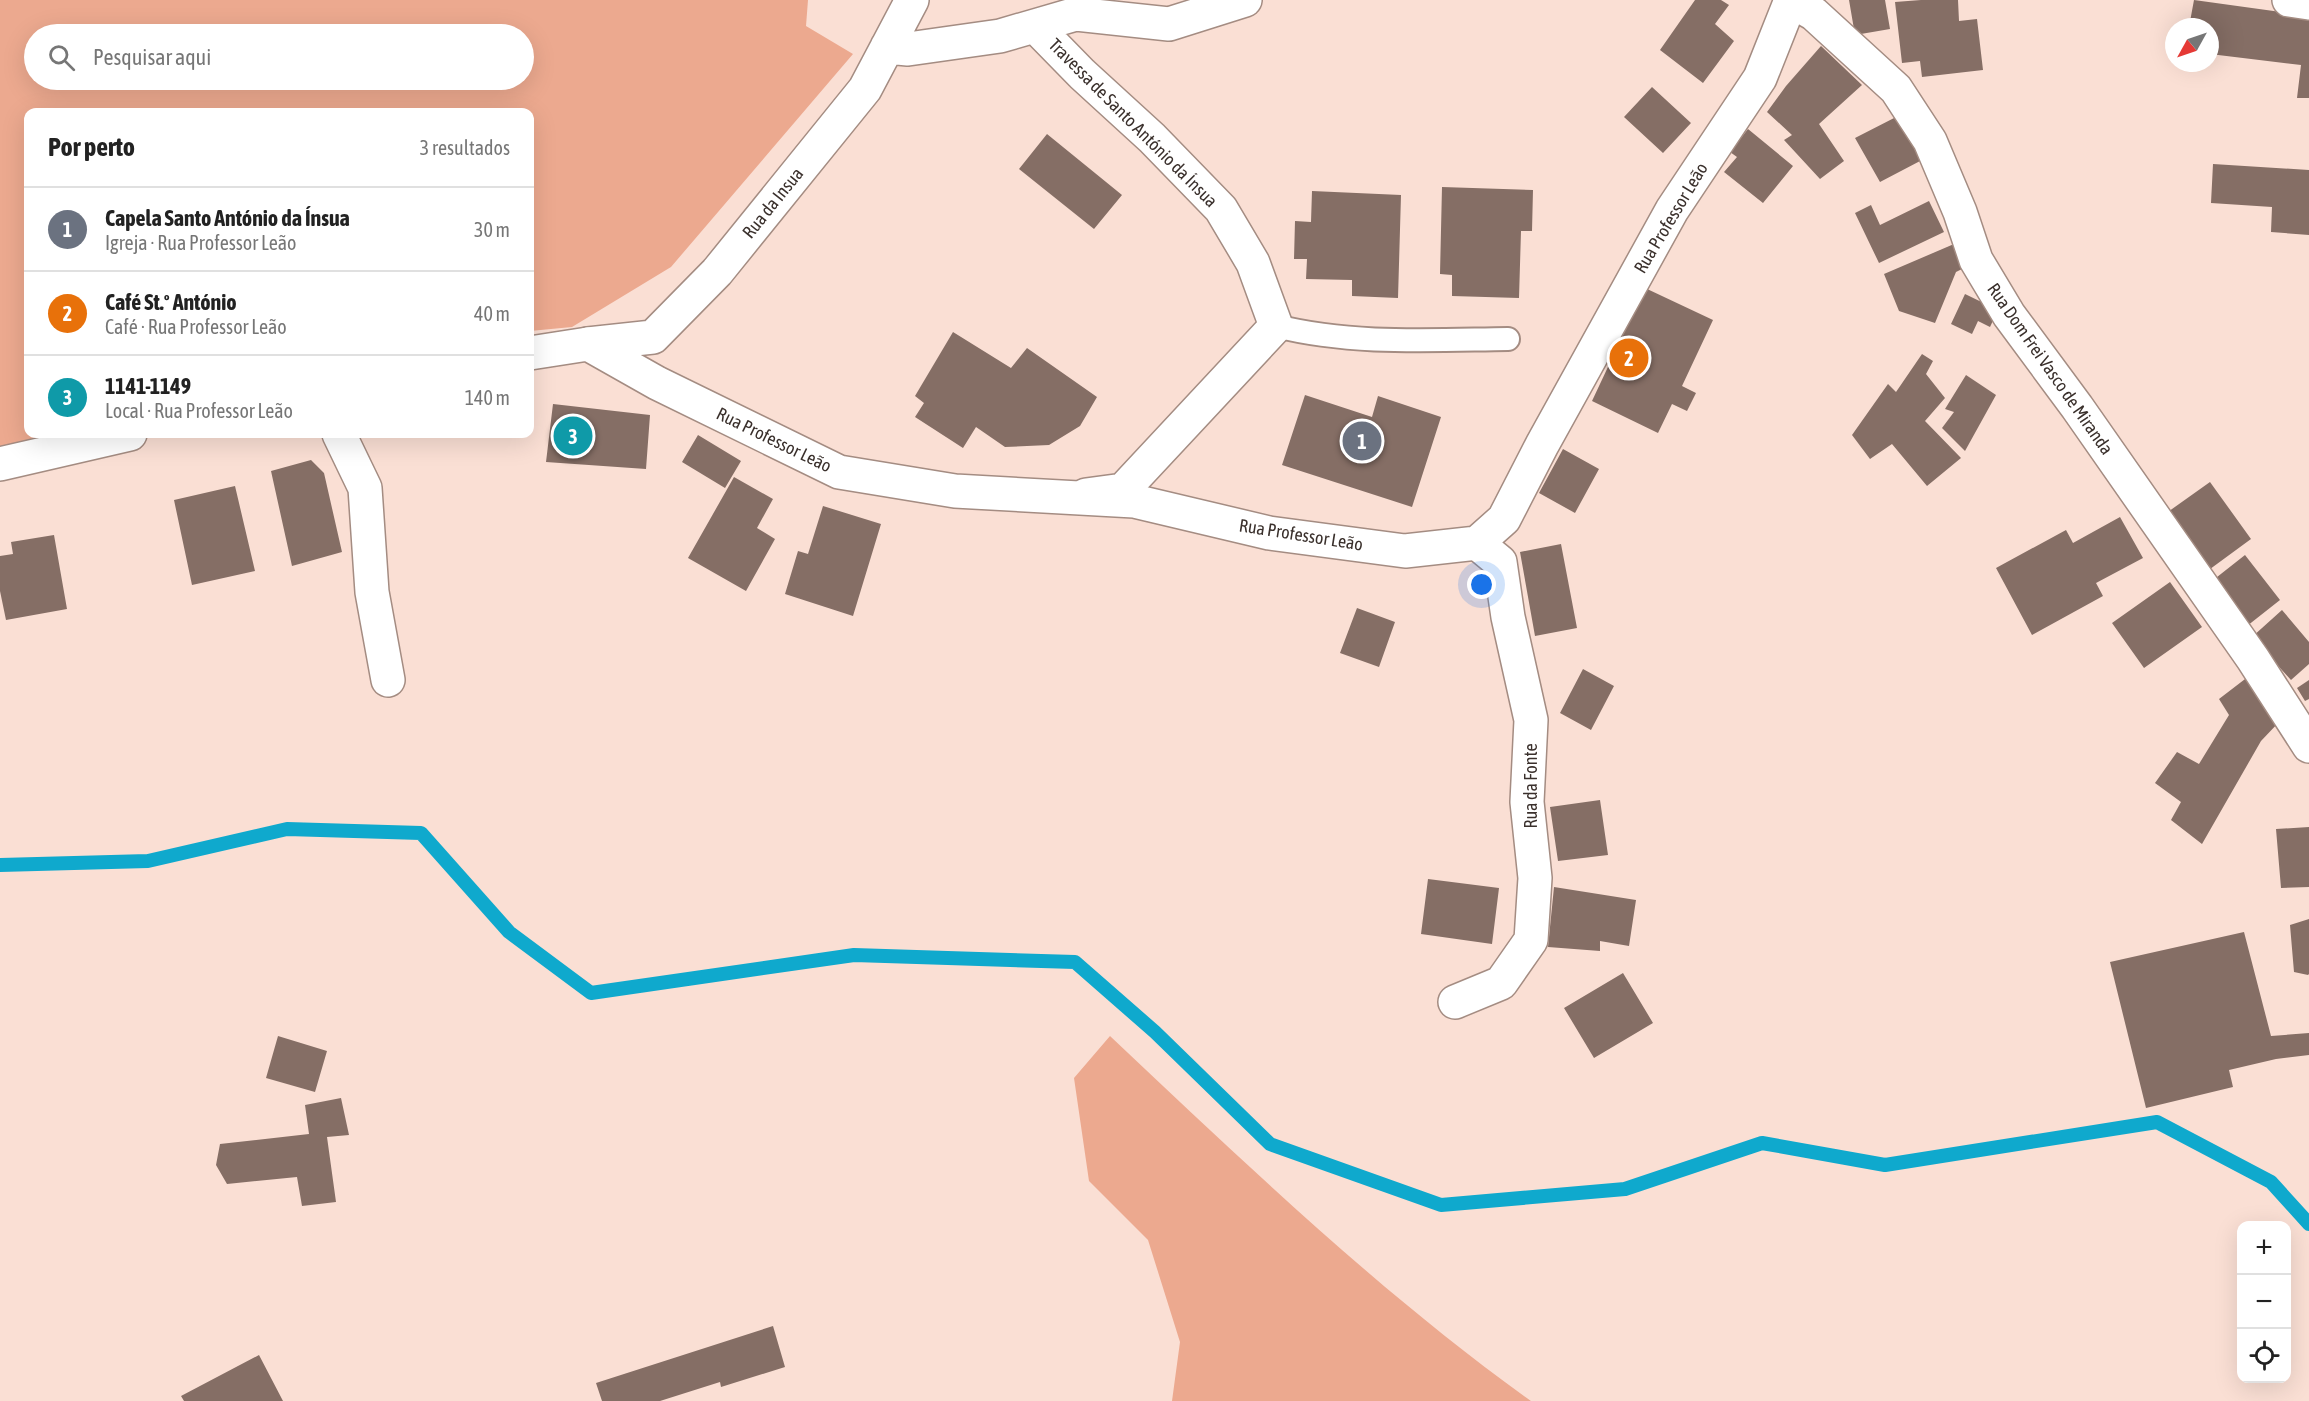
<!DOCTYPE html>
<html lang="pt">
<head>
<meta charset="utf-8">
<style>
	body { margin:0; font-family:"Asap Condensed",sans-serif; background:#f2f2f2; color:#222 }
	.controls { position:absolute; right:18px; bottom:18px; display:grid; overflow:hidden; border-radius:12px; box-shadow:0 6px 24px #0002 }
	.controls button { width:54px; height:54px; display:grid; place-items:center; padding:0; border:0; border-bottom:2px solid #e0e0e0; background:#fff; color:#222; font:30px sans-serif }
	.compass { position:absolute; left:2165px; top:18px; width:54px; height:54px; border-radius:50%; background:#fff; box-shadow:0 6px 24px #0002; rotate:230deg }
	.you { position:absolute; left:1482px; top:585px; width:21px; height:21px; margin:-15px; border:4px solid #fff; border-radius:50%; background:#1a73e8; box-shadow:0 0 0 9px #1a73e833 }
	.badge { display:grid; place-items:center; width:39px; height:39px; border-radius:50%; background:#1a73e8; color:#fff; font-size:20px; font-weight:700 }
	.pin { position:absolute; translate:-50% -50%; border:3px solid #fff; box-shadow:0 2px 6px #0006 }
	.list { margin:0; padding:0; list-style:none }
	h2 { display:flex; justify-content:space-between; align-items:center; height:78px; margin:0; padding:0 24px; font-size:26px }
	h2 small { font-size:20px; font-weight:400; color:#767676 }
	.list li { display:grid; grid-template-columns:39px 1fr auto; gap:18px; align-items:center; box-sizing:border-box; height:84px; padding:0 24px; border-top:2px solid #e0e0e0 }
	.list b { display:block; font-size:22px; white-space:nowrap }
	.list p { margin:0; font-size:20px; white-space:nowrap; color:#767676 }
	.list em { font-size:20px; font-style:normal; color:#767676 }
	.icon { flex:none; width:33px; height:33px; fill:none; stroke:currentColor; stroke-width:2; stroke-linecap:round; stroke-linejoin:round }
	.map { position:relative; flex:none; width:2309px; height:1401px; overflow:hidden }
	.search { position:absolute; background:#fff; box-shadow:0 6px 24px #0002; left:24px; top:24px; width:510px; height:66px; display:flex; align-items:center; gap:15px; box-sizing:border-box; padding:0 21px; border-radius:33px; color:#767676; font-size:22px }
	.panel { position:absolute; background:#fff; box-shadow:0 6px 24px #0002; left:24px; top:108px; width:510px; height:330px; border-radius:12px }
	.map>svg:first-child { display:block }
	.green { fill:#eca98f; fill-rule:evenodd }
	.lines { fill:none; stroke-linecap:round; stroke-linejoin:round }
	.stream { stroke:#0fa9cd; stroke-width:14 }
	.building { fill:#856e65 }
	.service-casing { stroke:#a48c82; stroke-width:26 }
	.minor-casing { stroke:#a48c82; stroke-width:36 }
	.tertiary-casing { stroke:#a48c82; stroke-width:36 }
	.service { stroke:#fff; stroke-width:22 }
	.minor { stroke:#fff; stroke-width:33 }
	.tertiary { stroke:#fff; stroke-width:33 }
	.labels { text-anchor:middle; stroke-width:6; stroke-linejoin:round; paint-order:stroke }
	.street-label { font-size:18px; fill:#3a302c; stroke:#fff }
</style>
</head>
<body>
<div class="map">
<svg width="2309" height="1401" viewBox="0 0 2309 1401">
	<rect width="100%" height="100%" fill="#fadfd4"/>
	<path class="green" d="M0,0H808L806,26L853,54L671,267L572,327L530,331V112H28V434H117L0,455ZM34,34H524V80H34Z
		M1110,1036C1245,1163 1380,1293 1531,1401H1172L1180,1342L1148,1240L1089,1181L1074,1078Z"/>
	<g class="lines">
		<path class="stream" d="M0,865L148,861L287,829L421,833L509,932L591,993L854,955L1075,962L1155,1032L1270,1144L1441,1205L1625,1189L1762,1143L1885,1165L2157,1122L2271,1182L2309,1224"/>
	</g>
	<path class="building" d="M1695,0H1721L1729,5L1715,24L1734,41L1703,83L1660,50Z
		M1849,0H1885L1890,29L1855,35Z
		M1921,0H1958L1959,21L1977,19L1983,70L1922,77L1920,61L1902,63L1895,2Z
		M2194,0L2309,16V98H2297L2301,65L2210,54V27H2189Z
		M1821,46L1862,85L1819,124L1844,161L1820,179L1784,140L1792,135L1767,112L1786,86Z
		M1652,87L1691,123L1663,153L1624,117Z
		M1898,116L1922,160L1880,182L1855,138Z
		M1748,129L1793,166L1763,203L1724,172L1737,157L1730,152Z
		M1047,134L1122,195L1094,229L1019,169Z
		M2213,164L2309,170V235L2271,232L2272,207L2211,203Z
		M1442,187L1533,190L1532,231H1521L1519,298L1452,296V275L1440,274Z
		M1312,191L1401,195L1398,298L1352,296V280L1306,279L1307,259H1294L1295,221L1311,222Z
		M1929,201L1944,232L1879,263L1855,213L1871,205L1880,225Z
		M1954,244L1964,268L1956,272L1935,323L1899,311L1884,274Z
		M1645,288L1713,320L1682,386L1696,393L1687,411L1672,404L1658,433L1592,401Z
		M1965,294L1998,310L1990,327L1978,321L1972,334L1951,324Z
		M953,332L1011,368L1027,348L1097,397L1080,426L1049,445L1005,447L976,427L963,448L915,417L924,403L915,396Z
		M1922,354L1933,361L1926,374L1945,398L1925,421L1961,458L1927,486L1892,444L1870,459L1852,435L1888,384L1896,392Z
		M1966,375L1996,395L1965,451L1942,428L1954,412L1945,409Z
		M1305,395L1372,417L1378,396L1441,417L1412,507L1282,465Z
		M553,404L650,415L646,469L546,462Z
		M698,435L741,461L725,488L682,462Z
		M1563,449L1599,469L1575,513L1539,493Z
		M311,460L324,473L342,552L292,566L271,471Z
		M734,477L773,499L757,528L775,539L746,591L688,558Z
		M2210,482L2251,539L2206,572L2165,514Z
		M235,486L255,571L192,585L174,500Z
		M823,506L881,524L853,616L785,594L798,551L808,554Z
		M2120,517L2143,558L2096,583L2103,596L2032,635L1996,568L2066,530L2073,543Z
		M54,535L67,609L6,620L0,591V556L13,554L11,542Z
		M1561,544L1577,628L1535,636L1520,552Z
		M2245,555L2280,600L2247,626L2212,581Z
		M2170,582L2202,627L2144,668L2112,623Z
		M1357,608L1395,622L1379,667L1340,653Z
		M2282,610L2309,642V664L2291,680L2252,637Z
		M1583,669L1614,686L1591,730L1560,713Z
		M2249,676L2280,721L2261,741L2202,844L2171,820L2181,802L2155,783L2177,752L2199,764L2229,715L2219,699Z
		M2309,680V699L2305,701L2297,688Z
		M1600,800L1608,855L1558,861L1550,807Z
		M2309,827V887L2281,888L2276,829Z
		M1428,879L1499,888L1492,944L1421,934Z
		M1554,887L1636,900L1629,946L1600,941V951L1548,947Z
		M2309,919V974L2308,975L2294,972L2290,925Z
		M2244,932L2271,1036L2309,1033V1055L2276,1059L2229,1070L2233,1087L2146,1108L2110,962Z
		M1623,973L1653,1023L1594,1058L1564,1008Z
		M278,1036L327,1051L315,1092L266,1078Z
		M341,1098L349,1135L327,1137L336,1202L302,1206L297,1177L227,1184L216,1165L220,1144L309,1134L305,1105Z
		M773,1326L785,1367L721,1387L720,1382L660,1401H602L596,1383Z
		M259,1355L283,1401H184L181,1396Z"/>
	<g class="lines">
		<defs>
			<path id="service" d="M1276,326C1352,345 1430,340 1508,339"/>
			<path id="minor" d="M2289,0L2309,3
				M1791,1L1814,14L1896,89L1930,141L1960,212L1976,260L2009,315L2077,407L2253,659L2309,746
				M1036,27L1082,74L1152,138L1221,209L1253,263L1276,326L1123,490L1086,495
				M887,47L908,49L1000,36L1076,14L1169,24L1245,0
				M588,344L653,337L717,272L865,89L912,0
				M339,434L365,488L372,592L388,680
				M1455,1002L1501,983L1531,940L1535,878L1527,802L1531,720L1508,617L1500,562L1477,543"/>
			<path id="tertiary" d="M530,353L588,344L657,383L839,472L955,491L1134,501L1269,533L1405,551L1477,543L1504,519L1542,445L1672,210L1760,78L1791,0
				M0,464L130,434"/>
		</defs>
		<use href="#service" class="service-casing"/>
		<use href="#minor" class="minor-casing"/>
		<use href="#tertiary" class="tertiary-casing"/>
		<use href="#service" class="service"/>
		<use href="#minor" class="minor"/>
		<use href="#tertiary" class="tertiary"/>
	</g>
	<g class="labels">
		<g class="street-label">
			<text transform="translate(1133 123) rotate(45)" y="6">Travessa de Santo António da Ínsua</text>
			<text transform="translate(773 203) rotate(-51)" y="6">Rua da Insua</text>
			<text transform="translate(1671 218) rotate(-59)" y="6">Rua Professor Leão</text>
			<text transform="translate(2050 369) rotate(55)" y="6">Rua Dom Frei Vasco de Miranda</text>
			<text transform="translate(774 440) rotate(26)" y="6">Rua Professor Leão</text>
			<text transform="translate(1301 535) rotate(9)" y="6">Rua Professor Leão</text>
			<text transform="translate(1531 786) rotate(-90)" y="6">Rua da Fonte</text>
		</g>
	</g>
</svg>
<div class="controls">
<button>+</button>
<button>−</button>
<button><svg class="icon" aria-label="locate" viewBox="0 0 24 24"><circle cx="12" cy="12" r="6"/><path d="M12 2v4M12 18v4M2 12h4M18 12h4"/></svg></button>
</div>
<svg class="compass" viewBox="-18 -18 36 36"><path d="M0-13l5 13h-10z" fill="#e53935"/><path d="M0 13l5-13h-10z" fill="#767676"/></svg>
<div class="you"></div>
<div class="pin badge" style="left:1362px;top:441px;background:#6b7280">1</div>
<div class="pin badge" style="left:1629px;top:358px;background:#e8710a">2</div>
<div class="pin badge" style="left:573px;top:436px;background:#0f9aa8">3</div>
<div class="search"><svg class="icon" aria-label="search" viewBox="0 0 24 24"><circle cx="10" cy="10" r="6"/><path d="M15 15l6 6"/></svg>Pesquisar aqui</div>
<section class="panel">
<h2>Por perto<small>3 resultados</small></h2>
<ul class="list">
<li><span class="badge" style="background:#6b7280">1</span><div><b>Capela Santo António da Ínsua</b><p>Igreja · Rua Professor Leão</p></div><em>30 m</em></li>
<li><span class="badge" style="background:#e8710a">2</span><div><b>Café St.º António</b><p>Café · Rua Professor Leão</p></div><em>40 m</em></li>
<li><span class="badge" style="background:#0f9aa8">3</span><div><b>1141-1149</b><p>Local · Rua Professor Leão</p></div><em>140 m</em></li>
</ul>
</section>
</div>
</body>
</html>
